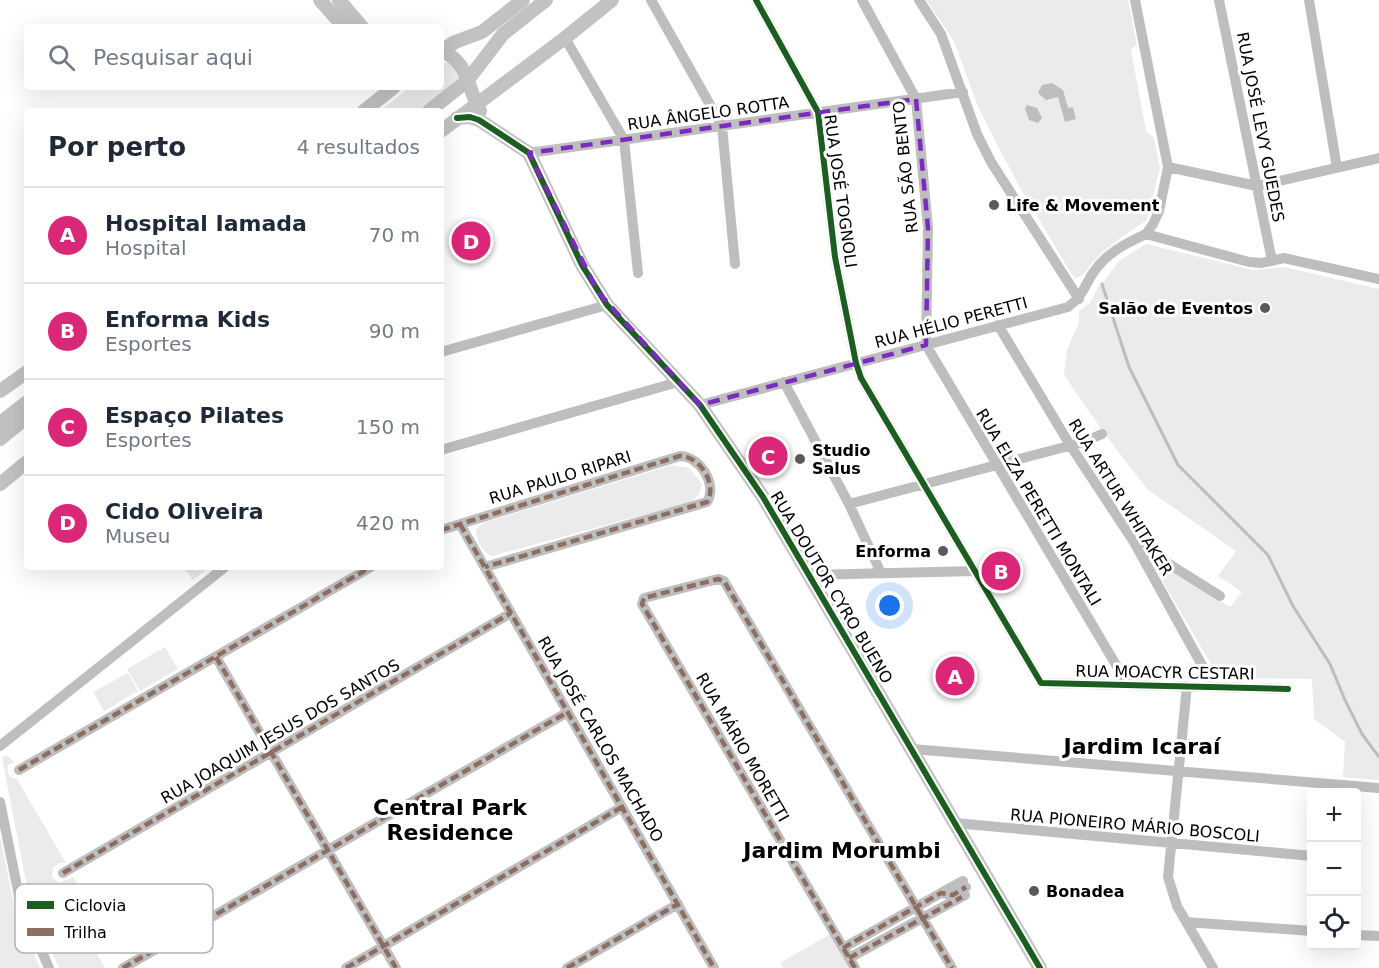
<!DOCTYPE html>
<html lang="pt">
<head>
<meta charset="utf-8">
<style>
	body { margin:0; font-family:"DejaVu Sans",sans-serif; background:#f6f6f7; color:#1f2937 }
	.controls { position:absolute; right:18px; bottom:18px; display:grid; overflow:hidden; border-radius:6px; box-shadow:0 6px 24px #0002 }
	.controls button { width:54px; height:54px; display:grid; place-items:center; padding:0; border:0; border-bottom:2px solid #e0e1e3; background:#fff; color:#1f2937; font:30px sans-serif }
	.you { position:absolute; left:890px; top:606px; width:21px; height:21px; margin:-15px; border:4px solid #fff; border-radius:50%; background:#1a73e8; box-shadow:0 0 0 9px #1a73e833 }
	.badge { display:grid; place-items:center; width:39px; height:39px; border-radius:50%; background:#db2777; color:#fff; font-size:20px; font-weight:700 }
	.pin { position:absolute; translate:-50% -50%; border:3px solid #fff; box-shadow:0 2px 6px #0006 }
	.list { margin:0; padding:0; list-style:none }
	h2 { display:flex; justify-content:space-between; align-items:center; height:78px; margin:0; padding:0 24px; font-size:26px }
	h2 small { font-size:20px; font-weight:400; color:#747a83 }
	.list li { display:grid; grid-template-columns:39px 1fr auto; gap:18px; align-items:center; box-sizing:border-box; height:96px; padding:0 24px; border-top:2px solid #e0e1e3 }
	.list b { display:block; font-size:22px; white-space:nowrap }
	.list p { margin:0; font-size:20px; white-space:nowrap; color:#747a83 }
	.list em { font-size:20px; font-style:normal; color:#747a83 }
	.icon { flex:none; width:33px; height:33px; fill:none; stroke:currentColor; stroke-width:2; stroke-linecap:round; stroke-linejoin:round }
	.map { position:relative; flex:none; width:1379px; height:968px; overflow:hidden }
	.search { position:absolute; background:#fff; box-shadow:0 6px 24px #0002; left:24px; top:24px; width:420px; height:66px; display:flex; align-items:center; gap:15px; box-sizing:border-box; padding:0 21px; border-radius:6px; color:#747a83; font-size:22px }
	.panel { position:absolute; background:#fff; box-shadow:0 6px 24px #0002; left:24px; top:108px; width:420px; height:462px; border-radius:6px }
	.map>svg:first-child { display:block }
	.green { fill:#ebebeb }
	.water { fill:#bdbdbd }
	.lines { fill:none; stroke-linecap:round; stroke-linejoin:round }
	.stream { stroke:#bdbdbd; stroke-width:3 }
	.street { stroke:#bebebe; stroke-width:10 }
	.secondary { stroke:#c2c2c2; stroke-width:14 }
	.quiet { stroke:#8d6e63; stroke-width:4.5; stroke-dasharray:9 4.5; stroke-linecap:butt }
	.cycleway-casing { stroke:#fff; stroke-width:10 }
	.cycleway { stroke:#1b5e20; stroke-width:6 }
	.marked { fill:none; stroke:#7b2cbf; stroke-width:4.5; stroke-dasharray:12 8; stroke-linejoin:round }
	.poi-dot { fill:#595959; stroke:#fff; stroke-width:2 }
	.labels { text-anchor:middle; stroke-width:6; stroke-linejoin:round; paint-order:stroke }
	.street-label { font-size:16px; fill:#000; stroke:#fff }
	.poi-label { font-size:16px; font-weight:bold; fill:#000; stroke:#fff; text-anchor:start }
	.district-label { font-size:22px; font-weight:bold; fill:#000; stroke:#fff }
	.key { fill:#fff; stroke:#b2b2b2; stroke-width:1.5 }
	.key-label { font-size:16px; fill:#000 }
</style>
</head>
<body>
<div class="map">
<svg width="1379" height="968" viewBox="0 0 1379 968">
	<rect width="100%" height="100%" fill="#fff"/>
	<path class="green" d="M926,0H1128L1137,44L1131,50L1146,131L1154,138L1160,168L1147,220C1128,233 1108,245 1093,262C1088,268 1084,276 1076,278L1072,275L1018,184L999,148L977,104L954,41Z
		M441,63H450L458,71L459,78L454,86L421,111H380L410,87H441Z
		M1146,244L1253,270L1284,267L1379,289V780L1343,777L1345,742L1314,719L1312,679L1219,678L1159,575L1165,568L1230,607L1242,592L1218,576L1236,551L1147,489L1104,433L1064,375L1067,350L1079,323V311L1090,303L1099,285L1102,284L1119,261Z
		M672,465L689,468L702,484L699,494L691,502L492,556C483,553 475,539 476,529L483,523Z
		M183,567H210L193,580Z
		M165,647L178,669L140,691L127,669Z
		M128,673L138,691L104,711L93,692Z
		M6,755L14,762L8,765C7,773 8,778 17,779L66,863H60L53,867L52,877L59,883L73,877L98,919L83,929L105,968H59L31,907L2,758Z
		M0,836L14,904L40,968H0Z
		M830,934L850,968H783L780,963Z"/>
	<path class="water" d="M1052,83L1063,90L1068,108L1073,107L1076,119L1065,122L1058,97L1046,100L1038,93L1042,85Z
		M1027,105L1037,108L1042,118L1038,123L1029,120L1025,109Z"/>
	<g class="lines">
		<path class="stream" d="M1102,284L1129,367L1178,465L1268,555L1293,606L1330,664L1345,700L1362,734L1379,757"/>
		<path class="street" d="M651,0L722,126L735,264
			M756,0L818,112L835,257L856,363L861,378L1041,683L1288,689
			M862,0L916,99L928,228L926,345L1128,685
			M919,0L941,34L977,134L991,162L1079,299
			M1135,0L1168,167L1159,211L1153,224L1146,234
			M1219,0L1272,261
			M1309,0L1337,168
			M565,38L624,140L638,273
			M529,153L963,92
			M1168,167L1257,186L1379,158
			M1146,234L1249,262L1261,263L1284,258L1379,279
			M998,325L1070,445L1134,542L1214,687
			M441,352L607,305
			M784,382L849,504L881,573
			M700,405L1068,307C1082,297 1084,287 1093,273C1106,253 1125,244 1146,234
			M441,450L678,382
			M849,504L1084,442L1102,434
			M460,524L714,968
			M441,530L680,456C700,456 718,485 707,502L485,567
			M1137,544L1220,596
			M810,575L975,571
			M216,657L396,968
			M1187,686L1168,877L1177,906L1213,968
			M0,746L225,567
			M912,749L1379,788
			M19,770L371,567
			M0,802L20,901L49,968
			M955,823L1312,856
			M63,873L511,613
			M941,893L963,881
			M1186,922L1312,931
			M1356,935L1379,936
			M843,948L941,893L953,895L966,887
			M849,958L965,895
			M123,968L568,712
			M346,968L622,807
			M567,968L678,904
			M855,968L642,604L644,598L718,579L724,581L952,968"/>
		<path class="secondary" d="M320,0L344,27
			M339,0L362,27
			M441,51L455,42L482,32L523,0
			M441,51C469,61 467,88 480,111
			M364,111L394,87
			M429,111L467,81L503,34L546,0
			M457,118L470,117L479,120L529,153L582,265L607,305L700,405L763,497L1040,968
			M441,131L565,38L612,0
			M0,391L27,372
			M0,423L27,402
			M0,439L27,417
			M0,484L27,462"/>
		<path class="quiet" d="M460,524L714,968
			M441,530L680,456C700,456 718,485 707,502L485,567
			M216,657L396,968
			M19,770L371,567
			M63,873L511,613
			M843,948L941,893L953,895L966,887
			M849,958L962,897
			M123,968L568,712
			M346,968L622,807
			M567,968L678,904
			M855,968L642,604L644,598L718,579L724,581L952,968"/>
		<defs>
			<path id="cycleway" d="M756,0L818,112L835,257L856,363L861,378L1041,683L1288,689
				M457,118L470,117L479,120L529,153L582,265L607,305L700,405L763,497L1040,968"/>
		</defs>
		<use href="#cycleway" class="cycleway-casing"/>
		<use href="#cycleway" class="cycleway"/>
	</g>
	<path class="marked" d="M916,99L928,228L926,345L700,405L598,292L529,153Z"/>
	<g class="poi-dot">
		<circle cx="994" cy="205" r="6"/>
		<circle cx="1265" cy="308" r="6"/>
		<circle cx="800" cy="459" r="6"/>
		<circle cx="943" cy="551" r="6"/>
		<circle cx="1034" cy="891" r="6"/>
	</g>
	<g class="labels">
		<g class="street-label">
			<text transform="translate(708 113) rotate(-8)" y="6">RUA ÂNGELO ROTTA</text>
			<text transform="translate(1261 127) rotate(79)" y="6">RUA JOSÉ LEVY GUEDES</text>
			<text transform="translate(905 167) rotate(-96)" y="6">RUA SÃO BENTO</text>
			<text transform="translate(841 191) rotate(82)" y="6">RUA JOSÉ TOGNOLI</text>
			<text transform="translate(951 322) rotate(-15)" y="6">RUA HÉLIO PERETTI</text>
			<text transform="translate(560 477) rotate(-17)" y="6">RUA PAULO RIPARI</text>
			<text transform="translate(1121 497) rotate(58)" y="6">RUA ARTUR WHITAKER</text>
			<text transform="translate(1039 507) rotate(59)" y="6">RUA ELZA PERETTI MONTALI</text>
			<text transform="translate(832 587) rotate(59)" y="6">RUA DOUTOR CYRO BUENO</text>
			<text transform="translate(1165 672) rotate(1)" y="6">RUA MOACYR CESTARI</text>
			<text transform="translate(280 731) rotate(-30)" y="6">RUA JOAQUIM JESUS DOS SANTOS</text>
			<text transform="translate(601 739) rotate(60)" y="6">RUA JOSÉ CARLOS MACHADO</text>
			<text transform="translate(743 747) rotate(60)" y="6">RUA MÁRIO MORETTI</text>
			<text transform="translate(1135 825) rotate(5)" y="6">RUA PIONEIRO MÁRIO BOSCOLI</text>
		</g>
		<g class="poi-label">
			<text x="1006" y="211">Life &amp; Movement</text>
			<text x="1253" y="314" text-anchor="end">Salão de Eventos</text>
			<text x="812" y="456">Studio<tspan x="812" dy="18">Salus</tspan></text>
			<text x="931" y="557" text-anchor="end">Enforma</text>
			<text x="1046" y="897">Bonadea</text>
		</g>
		<g class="district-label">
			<text x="1142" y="754">Jardim Icaraí</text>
			<text x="450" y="815">Central Park<tspan x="450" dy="25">Residence</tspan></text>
			<text x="842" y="858">Jardim Morumbi</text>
		</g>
	</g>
	<rect x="15" y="884" width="198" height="69" rx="9" class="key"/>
	<rect x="27" y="901" width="27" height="8" fill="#1b5e20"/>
	<rect x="27" y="928" width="27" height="8" fill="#8d6e63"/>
	<g class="key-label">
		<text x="64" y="911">Ciclovia</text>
		<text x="64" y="938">Trilha</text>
	</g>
</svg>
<div class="controls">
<button>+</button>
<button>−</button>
<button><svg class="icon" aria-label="locate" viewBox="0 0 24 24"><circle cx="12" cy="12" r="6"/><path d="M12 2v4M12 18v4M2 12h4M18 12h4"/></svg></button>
</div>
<div class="you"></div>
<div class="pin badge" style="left:955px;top:676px">A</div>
<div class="pin badge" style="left:1001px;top:571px">B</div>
<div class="pin badge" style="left:768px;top:456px">C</div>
<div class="pin badge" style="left:471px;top:241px">D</div>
<div class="search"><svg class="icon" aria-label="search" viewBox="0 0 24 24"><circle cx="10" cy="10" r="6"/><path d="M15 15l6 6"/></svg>Pesquisar aqui</div>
<section class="panel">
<h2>Por perto<small>4 resultados</small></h2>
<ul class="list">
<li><span class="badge">A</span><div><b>Hospital Iamada</b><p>Hospital</p></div><em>70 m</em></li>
<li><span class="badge">B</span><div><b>Enforma Kids</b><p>Esportes</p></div><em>90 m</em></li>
<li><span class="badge">C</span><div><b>Espaço Pilates</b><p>Esportes</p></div><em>150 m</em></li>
<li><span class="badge">D</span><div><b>Cido Oliveira</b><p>Museu</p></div><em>420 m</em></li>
</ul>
</section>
</div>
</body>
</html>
